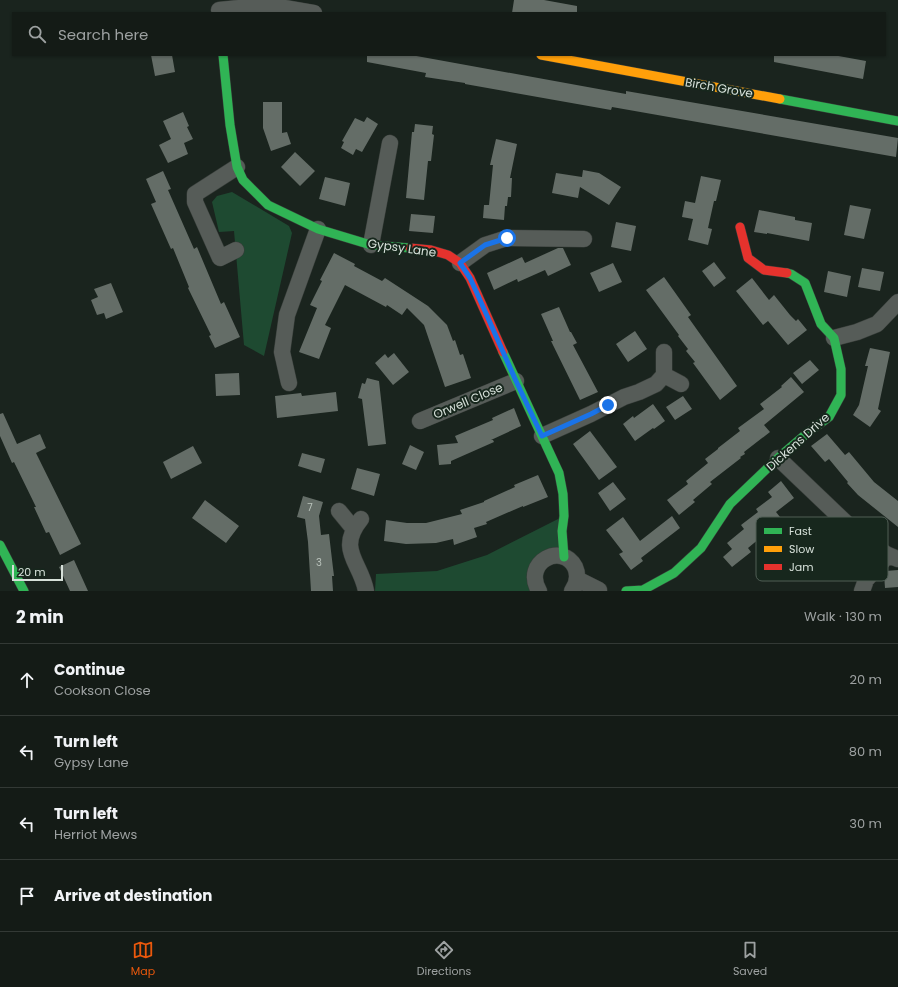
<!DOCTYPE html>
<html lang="en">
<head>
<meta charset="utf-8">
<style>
	body { margin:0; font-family:Poppins,sans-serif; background:#1d241f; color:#f1f3f6 }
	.scale { position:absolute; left:12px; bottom:10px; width:51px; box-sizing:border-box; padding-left:4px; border:2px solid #d6e0d9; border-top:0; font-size:11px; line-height:14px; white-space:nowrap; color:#d6e0d9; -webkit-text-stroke:3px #17271d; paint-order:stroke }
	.stop { position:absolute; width:12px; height:12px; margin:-9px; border:3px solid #1a73e8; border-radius:50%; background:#fff }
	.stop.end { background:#1a73e8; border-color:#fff; box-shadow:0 1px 4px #0008 }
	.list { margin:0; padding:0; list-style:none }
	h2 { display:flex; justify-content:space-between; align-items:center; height:52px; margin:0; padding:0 16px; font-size:17px }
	h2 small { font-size:13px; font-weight:400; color:#9da1a1 }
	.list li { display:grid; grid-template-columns:26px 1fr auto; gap:12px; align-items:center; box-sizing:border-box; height:72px; padding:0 16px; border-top:1px solid #333935 }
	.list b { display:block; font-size:15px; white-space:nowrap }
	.list p { margin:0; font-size:13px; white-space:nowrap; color:#9da1a1 }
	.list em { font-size:13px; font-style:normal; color:#9da1a1 }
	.icon { flex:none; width:22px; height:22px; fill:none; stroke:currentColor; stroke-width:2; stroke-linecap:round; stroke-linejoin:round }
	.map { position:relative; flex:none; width:898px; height:591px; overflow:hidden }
	.search { position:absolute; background:#141b16; box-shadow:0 1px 3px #0004; left:12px; right:12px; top:12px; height:44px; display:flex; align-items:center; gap:10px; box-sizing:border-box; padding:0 14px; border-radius:0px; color:#9da1a1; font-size:15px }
	.sheet { height:340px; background:#141b16 }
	nav { display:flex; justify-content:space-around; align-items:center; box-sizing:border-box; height:56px; border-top:1px solid #333935; background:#141b16; font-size:11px; color:#9da1a1 }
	nav a { display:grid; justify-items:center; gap:2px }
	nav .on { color:#ea580c }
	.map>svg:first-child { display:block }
	.green { fill:#1e4a31 }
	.building { fill:#646d67 }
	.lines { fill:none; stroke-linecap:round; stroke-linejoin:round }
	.street-casing { stroke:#383e3a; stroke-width:17 }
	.fast-casing { stroke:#383e3a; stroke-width:10 }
	.slow-casing { stroke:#383e3a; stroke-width:10 }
	.jam-casing { stroke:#383e3a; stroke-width:10 }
	.street { stroke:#565c58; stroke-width:16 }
	.fast { stroke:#30b455; stroke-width:9 }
	.slow { stroke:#ff9f0a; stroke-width:9 }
	.jam { stroke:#e5322d; stroke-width:9 }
	.route { stroke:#1a73e8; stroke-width:5 }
	.labels { text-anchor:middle; stroke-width:4; stroke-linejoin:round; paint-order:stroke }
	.number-label { font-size:10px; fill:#bac3bc }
	.street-label { font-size:12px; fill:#d6e0d9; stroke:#17271d }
	.key { fill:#17271d; stroke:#505e55; stroke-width:1 }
	.key-label { font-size:11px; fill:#d6e0d9 }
</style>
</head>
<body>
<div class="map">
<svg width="898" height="591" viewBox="0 0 898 591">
	<rect width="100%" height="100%" fill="#1a241e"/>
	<path class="green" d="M232,192L289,226L292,233L264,356L244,345L234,231L219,232L212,202L217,196Z
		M564,516L566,541L548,557L539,591H375L376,574L437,571L487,555Z"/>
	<path class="building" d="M514,0H544L577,6V13H512Z
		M151,55H172L175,72L155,76Z
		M367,55H411L626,94V91L898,138L896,157L612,107L611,110L465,84V83L425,77L426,73L367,62Z
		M774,55H833L866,61L863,79L774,62Z
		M263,102H282V133L287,132L291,144L271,151L263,128Z
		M183,112L189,126L187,127L193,139L184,143L188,154L168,163L159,145L171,139L163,121Z
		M367,117L378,124L362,152L356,149L353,155L341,148L344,142L342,141L355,118L364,122Z
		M415,124L433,126L432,134L434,135L431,161H428L424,200L406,198L412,132H414Z
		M496,139L517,144L510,178H512L511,197H508L507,206H505L504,220L483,218L484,205H489L493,165H490Z
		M295,152L315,171L300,186L281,167Z
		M583,170L599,173L621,187L609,205L580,187L578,198L552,193L556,173L582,177Z
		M163,171L171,189L168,190L194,249L197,247L221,304L224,302L240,337L215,348L209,336L211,335L188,288L189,287L173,248L171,249L151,204L156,202L146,179Z
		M701,176L721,180L716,201H714L708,228L712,229L708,245L688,240L693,219L682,217L685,201L695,203Z
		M325,177L350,183L345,206L319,199Z
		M850,205L871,209L864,239L844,235Z
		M759,210L795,217V220L812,223L809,241L767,233V234L754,232Z
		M411,214L435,216L433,233L409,231Z
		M616,222L636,226L631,251L611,247Z
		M558,248H563L571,265L548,276L545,270L518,282L517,279L494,290L487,273L522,257L525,263Z
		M334,253L355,264L354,266L382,281L385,278L428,306L447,325L453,341L455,340L460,355L463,354L471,378L445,387L424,325L407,308L402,315L387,305L386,307L345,285L325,325L331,328L319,359L299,352L317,308L310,305L322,281L320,280Z
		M714,262L726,278L714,287L702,271Z
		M613,263L622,282L599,292L590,273Z
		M862,268L884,272L880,291L858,287Z
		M828,271L851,276L847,297L824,292Z
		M664,277L691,315L688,317L737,386L720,400L693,363L695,362L686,351L688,349L678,336L679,335L646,290Z
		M752,278L769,300L774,295L790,315L796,321L798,319L807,330L788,345L768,321L763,325L736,291Z
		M111,283L123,312L106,319L104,313L97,315L91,300L98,297L94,289Z
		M559,307L570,332H571L577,343L573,345L598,392L580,400L551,341H553L541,314Z
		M635,331L647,349L628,362L616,344Z
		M870,348L890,352L878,409L881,411L870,427L853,415L859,405L868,366H865Z
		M394,353L409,372L393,385L375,363L385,354L388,358Z
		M810,360L819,370L802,384L793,373Z
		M239,373L240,395L216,396L215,374Z
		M791,377L804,392L764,425L770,432L744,452L745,454L740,457L741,458L710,482L712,484L693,500L695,502L679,515L667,500L688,484L686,481L708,463L705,459L718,449V448L740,431L738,428L764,409L760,404L782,387L781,386Z
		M367,378L379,381L386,444L368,446L362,399L358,398L362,383L365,384Z
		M336,392L338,411L277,418L275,396L301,393L302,396Z
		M683,396L692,409L675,420L666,407Z
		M653,404L665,421L654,429L653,428L635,441L623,424L633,416L634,418Z
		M514,408L521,426L491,440H493L494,442L451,461V464L439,465L437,445L458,443L455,436L493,420L492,418Z
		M3,413L17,444L40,434L46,448L36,453L81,544L60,555L49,532L46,533L34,507H36L14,462L12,463L0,436V414Z
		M590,431L617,467L599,480L573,444Z
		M827,434L845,455L849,452L874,482L898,501V527L858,495L847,483L848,482L829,459L825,462L811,446Z
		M410,445L424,452L416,470L402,464Z
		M193,446L202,463L171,479L163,462Z
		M302,453L325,459L321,473L298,466Z
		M357,468L380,474L374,496L351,489Z
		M538,475L548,497L523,507V506L486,522L487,524L474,528L477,537L454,545L453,539L436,543L406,544L384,541L386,520L407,523H426L462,514L460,510L484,502V501L515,487L514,485Z
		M781,481L794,498L776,512L780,517L763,531L765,534L748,548L751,552L732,567L723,557L732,549L727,543L744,529L741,525L758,512L756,509L772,497L768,492Z
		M613,482L626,499L610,511L598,493Z
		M303,496L323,502L319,516L321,535L329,534L333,568L334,576H332L333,591H311L308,542L305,519L297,517Z
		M205,500L239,526L226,543L192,518Z
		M672,516L680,528L641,558L643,561L631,570L619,554L623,552L606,530L623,517L640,541Z
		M74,560L88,591H70L59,567Z
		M898,570V587L885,588L884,574L886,571Z"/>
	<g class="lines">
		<defs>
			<path id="street" d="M219,10L268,5L314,13
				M371,245L390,143
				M236,250L220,258L195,202V194L237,167
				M460,263L485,245L507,238L584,239
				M834,338L857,332L877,324L898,302
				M664,375L681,384
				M289,383L282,352L287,315L318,229
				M420,421L516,381
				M542,436L591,414L624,397L639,392L656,384L664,375V352
				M778,458L865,541L888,555L898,559
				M339,511L353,528
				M361,519C336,550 361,562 366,591
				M577,579L599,590
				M539,591C522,562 562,542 575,567C579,576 577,584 572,591
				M862,591L866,580L888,555"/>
			<path id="fast" d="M223,55L230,125L237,167L243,180L268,205L318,229L371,245L410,248
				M780,99L898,121
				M503,352L559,473L563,494L564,516L562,531L564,557
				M0,545L24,591
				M626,591L643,590L674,573L701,548L730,504L778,458L805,435L829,417L841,395V369L834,338L821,324L805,283L791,274L787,273"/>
			<path id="slow" d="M541,55L780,99"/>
			<path id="jam" d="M740,227L748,258L764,270L787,273
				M410,248L431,250L448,255L460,263L470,278L503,352"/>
		</defs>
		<use href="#street" class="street-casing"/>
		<use href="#fast" class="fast-casing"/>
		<use href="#slow" class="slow-casing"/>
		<use href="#jam" class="jam-casing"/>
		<use href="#street" class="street"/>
		<use href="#fast" class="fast"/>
		<use href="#slow" class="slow"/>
		<use href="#jam" class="jam"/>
	</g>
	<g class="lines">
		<path class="route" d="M507,238L485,245L460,263L470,278L476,291L516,381L542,436L591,414L608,405"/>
	</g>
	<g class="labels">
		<g class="number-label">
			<text x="310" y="511">7</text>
			<text x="319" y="566">3</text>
		</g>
		<g class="street-label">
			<text transform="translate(719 88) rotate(10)" y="4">Birch Grove</text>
			<text transform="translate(402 248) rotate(8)" y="4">Gypsy Lane</text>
			<text transform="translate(468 401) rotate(-23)" y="4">Orwell Close</text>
			<text transform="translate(798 442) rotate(-42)" y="4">Dickens Drive</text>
		</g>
	</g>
	<rect x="756" y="517" width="132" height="64" rx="6" class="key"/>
	<rect x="764" y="528" width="18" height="6" fill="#30b455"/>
	<rect x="764" y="546" width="18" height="6" fill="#ff9f0a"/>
	<rect x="764" y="564" width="18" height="6" fill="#e5322d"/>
	<g class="key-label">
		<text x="789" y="535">Fast</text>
		<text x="789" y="553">Slow</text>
		<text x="789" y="571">Jam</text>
	</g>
</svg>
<div class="scale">20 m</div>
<div class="stop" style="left:507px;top:238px"></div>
<div class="stop end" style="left:608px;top:405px"></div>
<div class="search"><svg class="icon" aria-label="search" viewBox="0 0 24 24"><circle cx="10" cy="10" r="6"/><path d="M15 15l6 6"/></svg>Search here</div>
</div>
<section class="sheet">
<h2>2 min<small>Walk · 130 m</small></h2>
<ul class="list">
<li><svg class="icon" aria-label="ahead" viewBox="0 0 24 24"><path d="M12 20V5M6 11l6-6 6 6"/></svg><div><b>Continue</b><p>Cookson Close</p></div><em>20 m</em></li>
<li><svg class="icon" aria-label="left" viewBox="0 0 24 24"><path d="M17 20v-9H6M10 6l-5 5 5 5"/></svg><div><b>Turn left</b><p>Gypsy Lane</p></div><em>80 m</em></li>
<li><svg class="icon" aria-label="left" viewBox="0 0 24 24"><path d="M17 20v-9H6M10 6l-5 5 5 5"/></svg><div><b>Turn left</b><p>Herriot Mews</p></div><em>30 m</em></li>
<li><svg class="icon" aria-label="arrive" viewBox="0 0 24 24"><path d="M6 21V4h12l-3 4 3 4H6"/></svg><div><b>Arrive at destination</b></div></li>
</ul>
</section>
<nav>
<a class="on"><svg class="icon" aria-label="map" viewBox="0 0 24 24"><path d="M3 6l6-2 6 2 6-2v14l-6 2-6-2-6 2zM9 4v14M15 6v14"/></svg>Map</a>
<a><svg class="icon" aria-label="directions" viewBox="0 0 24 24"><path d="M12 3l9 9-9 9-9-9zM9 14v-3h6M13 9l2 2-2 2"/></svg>Directions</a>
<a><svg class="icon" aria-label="saved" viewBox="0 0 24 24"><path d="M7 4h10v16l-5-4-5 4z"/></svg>Saved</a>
</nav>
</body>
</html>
